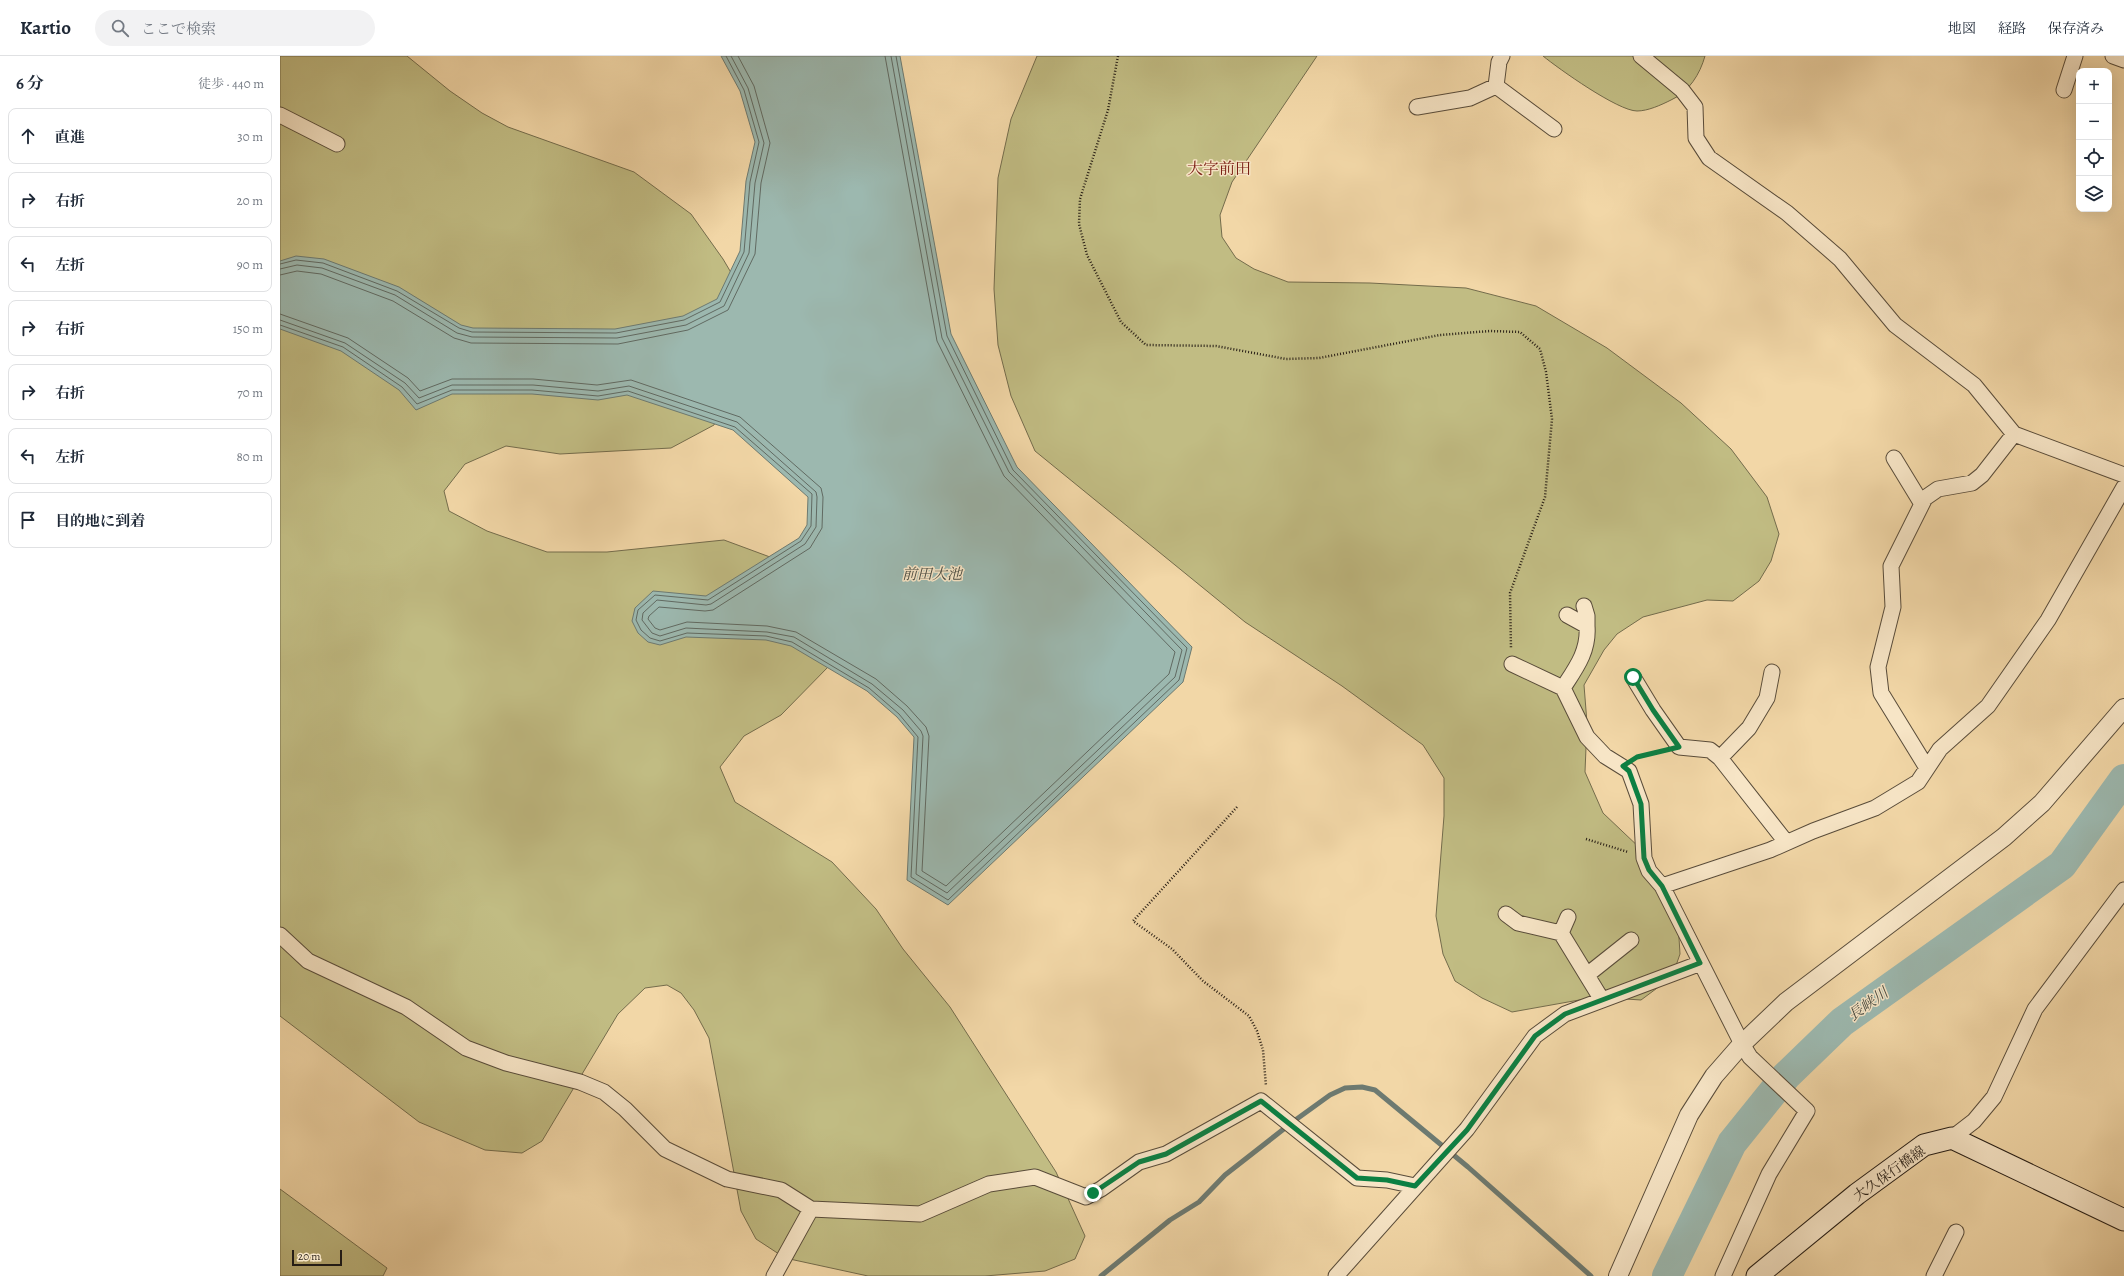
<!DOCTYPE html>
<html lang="ja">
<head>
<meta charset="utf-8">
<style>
	body { margin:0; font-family:Alegreya,"Noto Serif JP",serif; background:#f2f2f3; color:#1f2937 }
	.controls { position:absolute; right:12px; top:12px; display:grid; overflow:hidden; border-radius:8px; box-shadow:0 4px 16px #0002 }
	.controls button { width:36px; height:36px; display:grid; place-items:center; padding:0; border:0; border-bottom:1px solid #e0e1e3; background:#fff; color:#1f2937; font:20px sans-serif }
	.scale { position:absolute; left:12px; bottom:10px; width:50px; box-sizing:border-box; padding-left:4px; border:2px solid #261d15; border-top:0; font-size:11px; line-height:14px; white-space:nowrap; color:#261d15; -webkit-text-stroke:3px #f7e5c6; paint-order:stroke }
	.stop { position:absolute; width:12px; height:12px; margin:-9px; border:3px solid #0b8043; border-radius:50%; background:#fff }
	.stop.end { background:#0b8043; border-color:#fff; box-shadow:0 1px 4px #0008 }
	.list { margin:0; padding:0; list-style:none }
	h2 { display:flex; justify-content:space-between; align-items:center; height:52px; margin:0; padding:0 16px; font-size:17px }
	h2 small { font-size:13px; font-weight:400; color:#747a83 }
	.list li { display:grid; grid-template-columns:26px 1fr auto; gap:12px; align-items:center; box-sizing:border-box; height:56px; margin:0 8px 8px; padding:0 8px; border:1px solid #e0e1e3; border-radius:8px }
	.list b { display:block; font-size:15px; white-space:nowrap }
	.list em { font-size:13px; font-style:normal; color:#747a83 }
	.icon { flex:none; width:22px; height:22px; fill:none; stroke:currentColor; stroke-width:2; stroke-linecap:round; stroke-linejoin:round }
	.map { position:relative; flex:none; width:1844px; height:1220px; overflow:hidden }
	header { display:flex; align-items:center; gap:24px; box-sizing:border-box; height:56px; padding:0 20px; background:#fff; border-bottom:1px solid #e0e1e3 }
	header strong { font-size:19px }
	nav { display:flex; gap:22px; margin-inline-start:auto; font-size:14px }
	.search { width:280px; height:36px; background:#f2f2f3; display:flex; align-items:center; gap:10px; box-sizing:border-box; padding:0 14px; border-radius:22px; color:#747a83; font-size:15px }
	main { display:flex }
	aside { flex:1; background:#fff }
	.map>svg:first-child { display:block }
	.green { fill:#c1bc83; stroke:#746c4c }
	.water { fill:#9cb8af; stroke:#6d7a71 }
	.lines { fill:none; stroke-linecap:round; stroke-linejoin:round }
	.shore { stroke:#616a62; stroke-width:1 }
	.stream { stroke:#6d7a71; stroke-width:5 }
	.river { stroke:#9cb8af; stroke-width:30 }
	.minor-casing { stroke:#594c3a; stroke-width:17 }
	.tertiary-casing { stroke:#594c3a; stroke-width:20 }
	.secondary-casing { stroke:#261d15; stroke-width:23 }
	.path { stroke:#261d15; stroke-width:2.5; stroke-dasharray:1 2; stroke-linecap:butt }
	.minor { stroke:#f7e5c6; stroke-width:15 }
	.tertiary { stroke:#f7e5c6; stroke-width:18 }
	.secondary { stroke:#f7e5c6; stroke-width:21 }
	.route { stroke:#0b8043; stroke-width:5 }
	.labels { text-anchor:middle; stroke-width:3; stroke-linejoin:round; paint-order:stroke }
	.street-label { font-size:14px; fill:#261d15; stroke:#f7e5c6 }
	.water-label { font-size:15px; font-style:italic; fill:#494c43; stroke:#f7e5c6 }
	.quarter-label { font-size:16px; fill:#7a1f14; stroke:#f7e5c6 }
</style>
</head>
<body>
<header>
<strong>Kartio</strong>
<div class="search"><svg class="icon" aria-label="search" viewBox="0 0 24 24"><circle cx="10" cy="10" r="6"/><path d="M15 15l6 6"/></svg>ここで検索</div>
<nav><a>地図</a><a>経路</a><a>保存済み</a></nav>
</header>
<main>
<aside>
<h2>6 分<small>徒歩 · 440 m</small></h2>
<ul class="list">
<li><svg class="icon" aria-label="ahead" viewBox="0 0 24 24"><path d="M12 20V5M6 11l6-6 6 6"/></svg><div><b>直進</b></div><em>30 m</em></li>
<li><svg class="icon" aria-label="right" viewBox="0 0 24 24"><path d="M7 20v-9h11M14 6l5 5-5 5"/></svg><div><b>右折</b></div><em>20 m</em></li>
<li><svg class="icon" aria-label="left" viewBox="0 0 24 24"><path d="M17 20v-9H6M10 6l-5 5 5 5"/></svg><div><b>左折</b></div><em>90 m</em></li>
<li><svg class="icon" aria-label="right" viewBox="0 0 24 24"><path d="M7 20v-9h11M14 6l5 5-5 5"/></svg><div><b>右折</b></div><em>150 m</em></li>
<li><svg class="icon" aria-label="right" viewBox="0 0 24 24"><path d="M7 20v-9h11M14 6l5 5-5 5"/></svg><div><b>右折</b></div><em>70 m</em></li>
<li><svg class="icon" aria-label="left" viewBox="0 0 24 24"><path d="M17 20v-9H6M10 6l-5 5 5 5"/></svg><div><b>左折</b></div><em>80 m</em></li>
<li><svg class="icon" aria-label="arrive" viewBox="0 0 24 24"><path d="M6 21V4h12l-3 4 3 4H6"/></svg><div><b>目的地に到着</b></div></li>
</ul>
</aside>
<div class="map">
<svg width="1844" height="1220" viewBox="0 0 1844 1220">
	<rect width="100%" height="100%" fill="#f2d7a7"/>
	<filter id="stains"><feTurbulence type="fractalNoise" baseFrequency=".005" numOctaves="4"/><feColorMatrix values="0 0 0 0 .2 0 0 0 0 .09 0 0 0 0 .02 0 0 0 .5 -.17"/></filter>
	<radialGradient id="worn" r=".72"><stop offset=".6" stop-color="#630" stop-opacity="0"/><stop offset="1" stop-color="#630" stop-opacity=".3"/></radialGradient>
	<path class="green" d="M0,0H127L170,35L202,57L228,71L354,116L411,158L443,203L479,264L458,321L434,369L391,392L280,398L226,390L185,408L164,435L169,455L207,475L267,496H327L444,484L517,511L549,610L501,659L464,680L440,711L455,746L552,806L596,853L623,893L670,951L776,1116L805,1180L795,1203L765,1215L705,1220H588L505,1202L476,1183L461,1155L429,982L414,954L401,937L387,929L365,932L338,958L262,1085L242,1097L205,1094L139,1066L0,960Z
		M757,0H1037L952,126L940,159L942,181L956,202L974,213L1008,226L1090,227L1186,232L1256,250L1327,292L1401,347L1451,393L1487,441L1499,478L1491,505L1479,525L1453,545L1427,544L1363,561L1337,578L1324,594L1304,629L1307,667L1305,716L1323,757L1362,794L1398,866L1400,898L1392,921L1361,944L1316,941L1232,956L1202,942L1175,925L1163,898L1156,860L1164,760V722L1143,689L1062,630L965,566L755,395L731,340L718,289L714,233L718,122L731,63Z
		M1263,0H1425C1420,18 1409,36 1391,44C1381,49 1368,55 1357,55C1338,55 1279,13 1263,0Z
		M0,1133L107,1212L103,1220H0Z"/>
	<path class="water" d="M441,0H620L671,278L737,411L912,591L903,626L668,849L627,824L634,681L617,661L587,635L511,590L486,584L406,581L380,589L368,586L358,577L352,565L355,552L373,535L426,540L519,482L527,469L528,441L453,374L347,339L318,344L252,338H172L136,354L119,334L61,295L0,273V205L16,200L44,203L119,231L181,269L193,272L335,273L403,260L437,243L460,195L466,125L475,86L460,35Z"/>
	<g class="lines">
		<path class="shore" d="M0,208L16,204L43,207L117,235L179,272L192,276L336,277L404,264L440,246L464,196L470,126L479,86L464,34L446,0
			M0,213L17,209L42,212L115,239L177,277L192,281L337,282L406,269L444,250L469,197L475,127L484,87L468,32L451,0
			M0,219L17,215L41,218L113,245L174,282L191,287L338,288L408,274L448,254L475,198L481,127L490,87L474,30L458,0
			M0,258L68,282L128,322L140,335L172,323H253L317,329L351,324L460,361L541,432L543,441L542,472L530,492L433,554L425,555L379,551L369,560L368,563L375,572L380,574L407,566L487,570L516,576L596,623L627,650L646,671L649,680L642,815L666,830L889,618L895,596L724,420L657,285L605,0
			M0,264L65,287L125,327L139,342L172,329H253L318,335L349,330L457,366L536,436L537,441L536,471L525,488L431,548L426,549L377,544L363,557L362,564L372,577L380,580L406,572L487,576L514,581L592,628L623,654L641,675L643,680L636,818L667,837L895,621L902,594L729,416L662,282L611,0
			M0,269L63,291L122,331L137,348L172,334H252L318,340L348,335L455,371L532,438L531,470L521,485L428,544L375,539L358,554L356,564L361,574L370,582L380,585L407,577L486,580L512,586L589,632L619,658L638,681L631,821L668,844L899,624L907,592L733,414L667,280L616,0"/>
		<path class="stream" d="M821,1220L890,1164L919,1146L945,1119L1014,1065L1050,1039L1065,1032L1082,1031L1095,1034L1188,1111L1311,1220"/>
		<path class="river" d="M1387,1220L1452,1087L1506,1020L1562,966L1782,809L1844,723"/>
		<defs>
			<path id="minor" d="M1222,0L1219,6L1216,30L1274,73
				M1361,0L1402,34L1415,51L1416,82L1429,102L1507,157L1560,203L1615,269L1694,329L1734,378L1844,419
				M1833,0L1844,4
				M1784,34L1795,0
				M1137,51L1190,42L1216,30
				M0,59L57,88
				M1614,402L1642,448
				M1304,550L1307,560V570
				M1232,608L1283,632L1307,681L1325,700L1349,715L1361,748L1364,802L1369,815L1382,830L1462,988L1470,1001L1527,1055L1489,1118L1443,1220
				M1492,616L1487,642L1469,672L1440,702L1506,786
				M1353,621L1373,654L1399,691L1430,694L1440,702
				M1283,632C1296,612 1309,595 1307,570L1287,559
				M1647,712L1601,637L1598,611L1613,551L1611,510L1645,442L1658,433L1692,427L1702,419L1734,378
				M1382,830L1490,794L1533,775L1595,752L1638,726L1660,693L1708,650L1768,564L1844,431
				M1226,858L1238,867L1281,877
				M1288,861L1281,877L1322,944
				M0,879L28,905L126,951L186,992L226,1007L300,1026L324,1036L345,1053L385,1093L447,1123L501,1134L531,1153L640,1158L709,1128L755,1121L806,1141L821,1133L859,1106L886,1098L981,1045L1077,1122L1107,1124L1135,1130
				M1307,919L1351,884
				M1672,1082L1694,1065L1714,1041L1755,953L1844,834
				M494,1220L531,1153
				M1056,1220L1187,1073L1255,980L1285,958L1421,907
				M1654,1220L1676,1176"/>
			<path id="tertiary" d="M1338,1220L1409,1059L1434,1020L1462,988L1506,946L1724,781L1762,747L1844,652"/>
			<path id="secondary" d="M1477,1220L1577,1138L1644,1089L1672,1082L1844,1164"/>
		</defs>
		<use href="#minor" class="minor-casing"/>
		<use href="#tertiary" class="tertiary-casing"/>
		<use href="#secondary" class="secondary-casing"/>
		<path class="path" d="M838,0L828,54L800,143L799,168L807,199L841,266L866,289L936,290L1006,303L1039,302L1160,279L1210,275L1240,276L1260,293L1266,316L1272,363L1265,441L1230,537L1231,593
			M1357,701L1383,694
			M957,751L853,865L892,893L923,925L969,960L977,975L983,994L986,1030
			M1306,783L1348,796"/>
		<use href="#minor" class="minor"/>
		<use href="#tertiary" class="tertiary"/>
		<use href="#secondary" class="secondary"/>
	</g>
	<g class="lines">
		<path class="route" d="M813,1137L859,1106L886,1098L981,1045L1077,1122L1107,1124L1135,1130L1187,1074L1255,980L1285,958L1420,907L1382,830L1369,814L1364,802L1361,748L1349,715L1343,710L1357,701L1399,691L1373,654L1353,621"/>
	</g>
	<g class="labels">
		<g class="street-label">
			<text transform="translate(1609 1117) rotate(-35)" y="5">大久保行橋線</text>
		</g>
		<g class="water-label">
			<text x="652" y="523">前田大池</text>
			<text transform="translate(1588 948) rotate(-36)" y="5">長峡川</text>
		</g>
		<g class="quarter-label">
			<text x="939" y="118">大字前田</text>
		</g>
	</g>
	<rect width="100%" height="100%" filter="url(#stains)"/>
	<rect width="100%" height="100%" fill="url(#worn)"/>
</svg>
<div class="controls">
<button>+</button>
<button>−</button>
<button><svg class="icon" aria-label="locate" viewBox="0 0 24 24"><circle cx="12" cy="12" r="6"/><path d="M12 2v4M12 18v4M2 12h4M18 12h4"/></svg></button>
<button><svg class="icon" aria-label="layers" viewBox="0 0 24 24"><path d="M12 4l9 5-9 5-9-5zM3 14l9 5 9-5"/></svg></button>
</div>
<div class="scale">20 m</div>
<div class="stop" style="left:1353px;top:621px"></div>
<div class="stop end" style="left:813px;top:1137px"></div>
</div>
</main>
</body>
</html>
